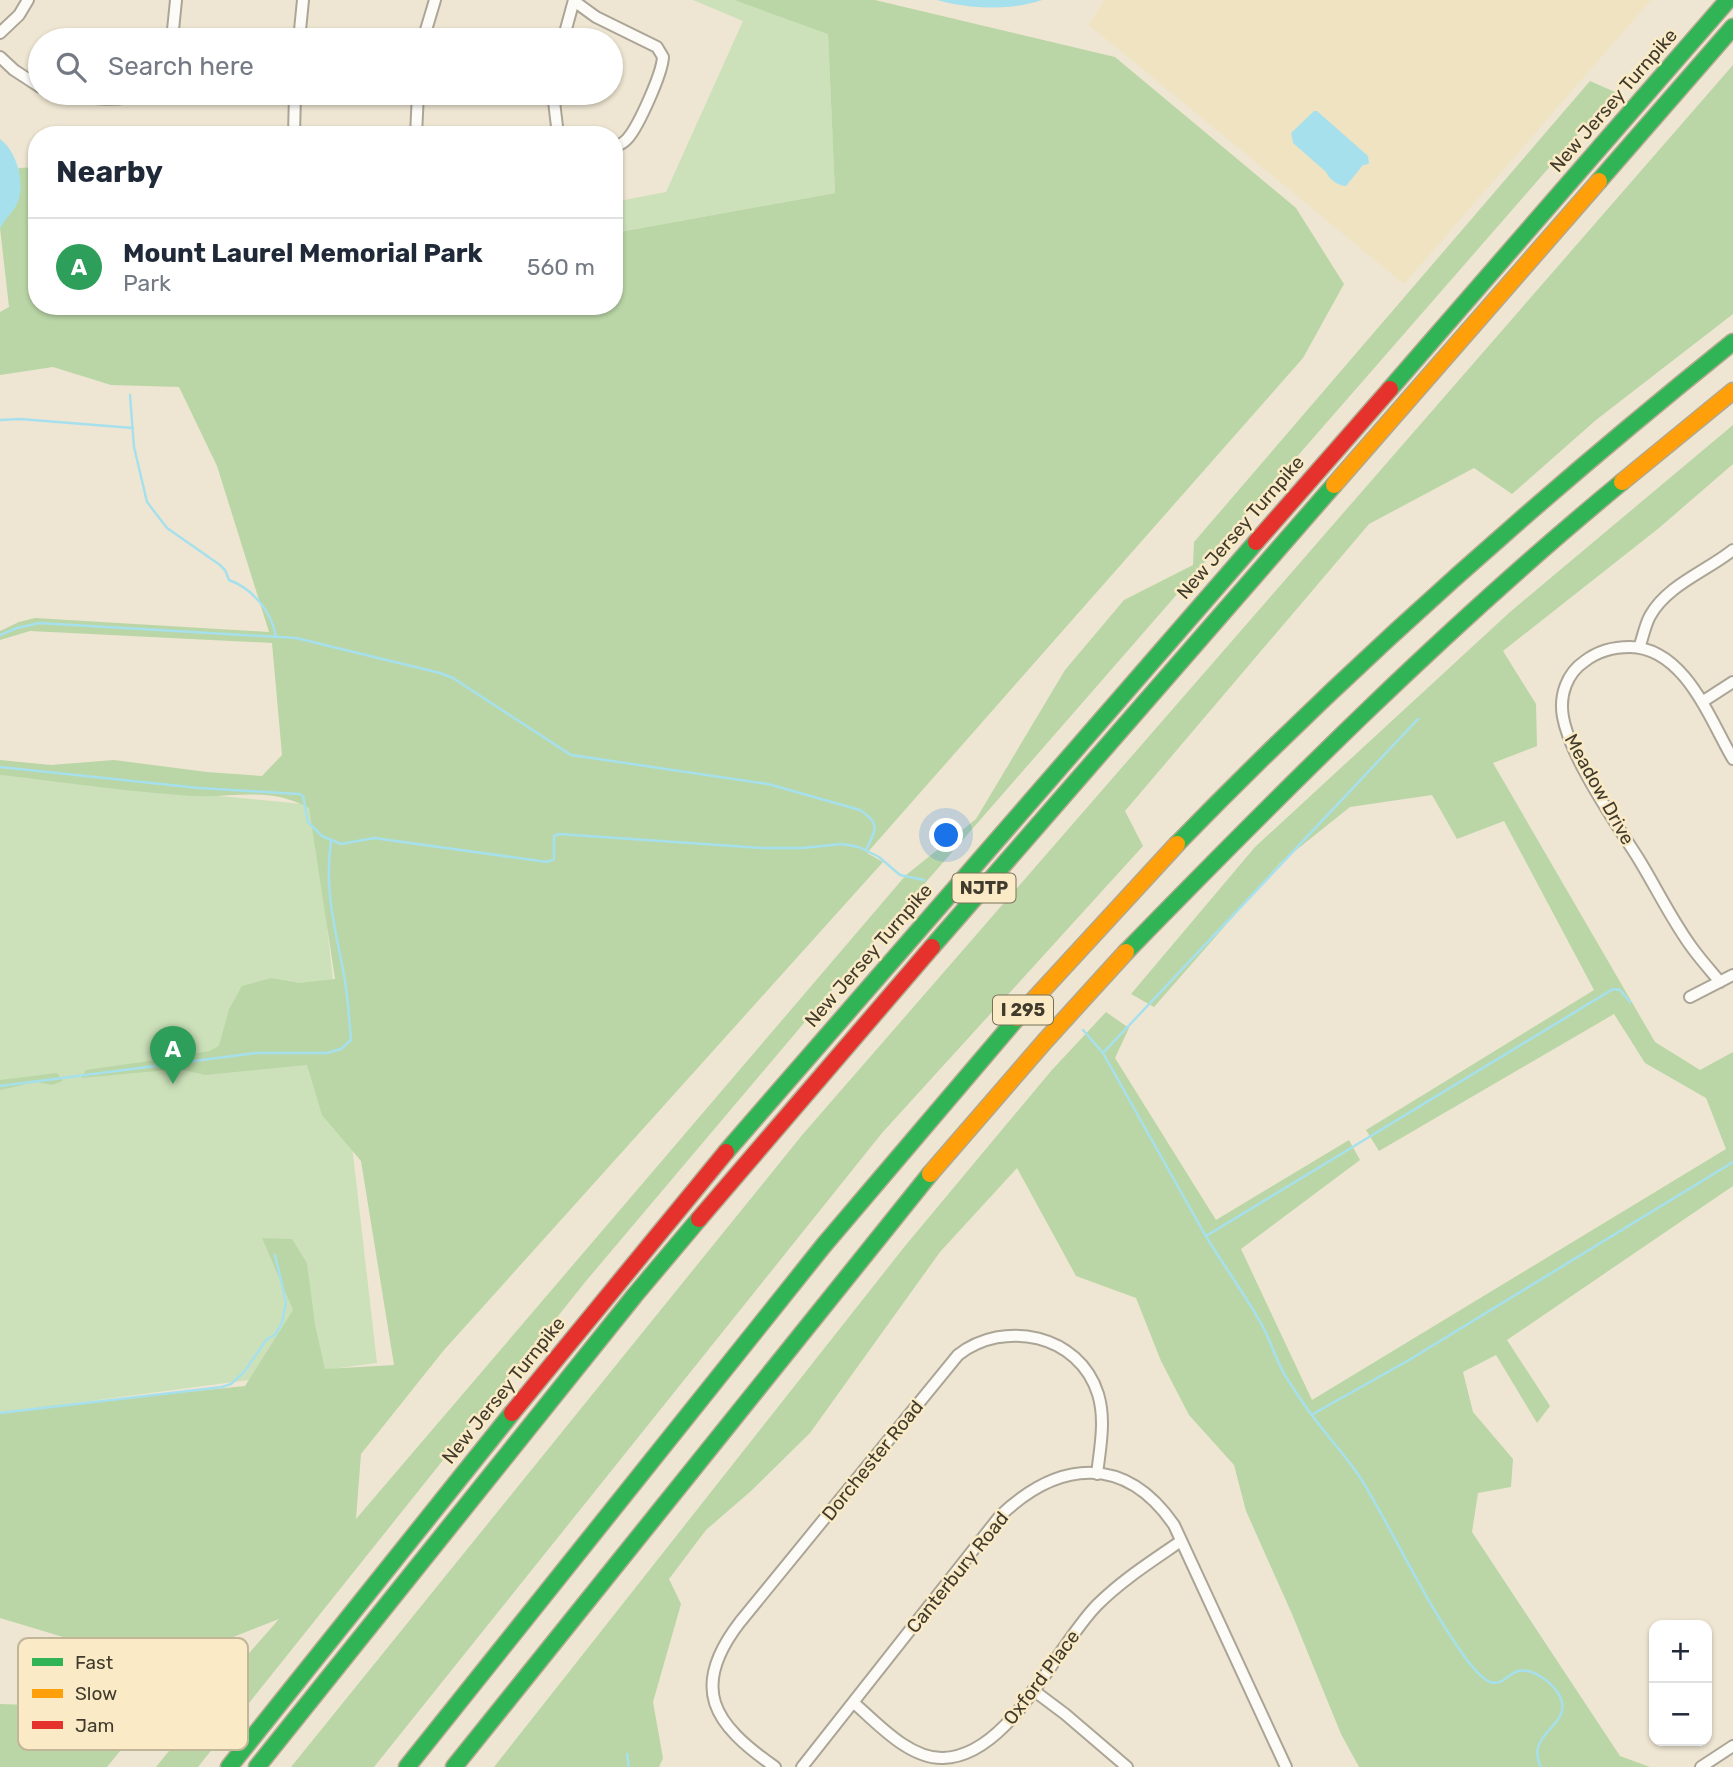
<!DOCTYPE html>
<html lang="en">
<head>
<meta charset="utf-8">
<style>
	body { margin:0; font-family:Rubik,sans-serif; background:#f2f2f3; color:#1f2937 }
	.controls { position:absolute; right:21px; bottom:21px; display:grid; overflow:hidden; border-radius:14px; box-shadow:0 2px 5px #0004 }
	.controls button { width:63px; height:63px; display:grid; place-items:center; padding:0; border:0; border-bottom:2px solid #e0e1e3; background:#fff; color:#1f2937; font:35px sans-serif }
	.you { position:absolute; left:947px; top:836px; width:24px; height:24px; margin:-18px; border:5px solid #fff; border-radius:50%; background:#1a73e8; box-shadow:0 0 0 10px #1a73e833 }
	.badge { display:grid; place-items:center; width:46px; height:46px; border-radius:50%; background:#111827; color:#fff; font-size:23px; font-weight:700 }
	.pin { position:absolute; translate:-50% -58px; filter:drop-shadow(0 2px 4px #0008) }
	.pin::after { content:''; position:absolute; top:37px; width:24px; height:21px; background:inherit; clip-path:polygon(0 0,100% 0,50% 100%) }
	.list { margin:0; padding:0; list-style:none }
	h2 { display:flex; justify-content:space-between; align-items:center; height:91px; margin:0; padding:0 28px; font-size:30px }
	h2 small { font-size:23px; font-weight:400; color:#747a83 }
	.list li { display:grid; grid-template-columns:46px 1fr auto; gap:21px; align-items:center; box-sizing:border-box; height:98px; padding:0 28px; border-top:2px solid #e0e1e3 }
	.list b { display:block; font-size:26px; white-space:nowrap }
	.list p { margin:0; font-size:23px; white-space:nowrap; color:#747a83 }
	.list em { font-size:23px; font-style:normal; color:#747a83 }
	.icon { flex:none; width:38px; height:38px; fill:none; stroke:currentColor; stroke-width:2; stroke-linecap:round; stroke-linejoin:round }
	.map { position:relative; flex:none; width:1733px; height:1767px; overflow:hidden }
	.search { position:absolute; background:#fff; box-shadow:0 2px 5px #0004; left:28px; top:28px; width:595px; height:77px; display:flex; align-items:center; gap:18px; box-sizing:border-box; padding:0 24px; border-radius:38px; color:#747a83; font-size:26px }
	.panel { position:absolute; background:#fff; box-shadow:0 2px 5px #0004; left:28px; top:126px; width:595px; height:189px; border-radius:28px }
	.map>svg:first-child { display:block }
	.built { fill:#f0e3c2 }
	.green { fill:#cce1ba }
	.forest { fill:#bad6a6 }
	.water { fill:#a7e0ed }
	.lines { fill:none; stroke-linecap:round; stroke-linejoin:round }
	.stream { stroke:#a7e0ed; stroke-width:2.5 }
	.street-casing { stroke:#aba596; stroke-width:14 }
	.fast-casing { stroke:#b1a88f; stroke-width:19 }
	.slow-casing { stroke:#b1a88f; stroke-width:19 }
	.jam-casing { stroke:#b1a88f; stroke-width:19 }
	.street { stroke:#fcfbf8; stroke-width:10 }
	.fast { stroke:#30b455; stroke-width:16 }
	.slow { stroke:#ff9f0a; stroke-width:16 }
	.jam { stroke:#e5322d; stroke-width:16 }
	.labels { text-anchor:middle; stroke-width:5; stroke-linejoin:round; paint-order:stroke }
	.shield { fill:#faebc6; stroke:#78705b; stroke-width:2 }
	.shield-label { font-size:18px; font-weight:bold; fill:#413b2d }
	.street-label { font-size:19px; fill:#413b2d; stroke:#faebc6 }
	.key { fill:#faebc6; stroke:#c2b698; stroke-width:2 }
	.key-label { font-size:19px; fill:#413b2d }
</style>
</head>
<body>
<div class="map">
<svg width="1733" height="1767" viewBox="0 0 1733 1767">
	<rect width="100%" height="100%" fill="#eee6d2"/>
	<path class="built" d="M1104,0H1651L1404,284L1089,25Z"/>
	<path class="green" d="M693,0H734L828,33L835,193L614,233V202L666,192L743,21Z
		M0,775L313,805L377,1363L0,1413Z"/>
	<path class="forest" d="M734,0H875L1115,57L1296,208L1344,284L1303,358L867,853L883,862L444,1350L361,1454L356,1519L906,875L976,819L1065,670L1124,600L1193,565L1194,542L1590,81L1615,92L831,991L586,1281L198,1767H156L235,1669L279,1619L223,1641L174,1700L126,1656L0,1618V1414L49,1406L245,1386L293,1310L262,1238L292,1239L307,1263L315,1325L325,1369L394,1365L361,1161L322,1115L307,1065L205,1075L179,1069L81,1078L86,1070L170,1058L209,1051L219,1046L229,1009L242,986L271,978L299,983L335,979L309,808C269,786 235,798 193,796C129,792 64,782 0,775V760L51,765L114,760L207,772L262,776L282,755L272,643L30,631L0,640V631L19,622L35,618L269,632L217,466L179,387L111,385L53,367L0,375V312L9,307L0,228L19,168L37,167V306H614V233L835,193L828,34Z
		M1733,65V314L1596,420L1512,494L1474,468L1369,524L1125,811L1143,846L882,1133L374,1767H291L803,1134Z
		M1733,425V464L1659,528L1503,651L1536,704L1537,746L1493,763L1655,1042L1700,1070L1733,1052V1186L1507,1340L1550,1406L1537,1423L1496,1355L1463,1372L1473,1412L1513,1459L1511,1487L1478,1493L1472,1532L1620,1756L1650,1767H1359L1341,1734L1292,1614L1246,1511L1234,1465L1189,1415L1161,1361L1136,1298L1076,1276L1017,1168L940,1252L810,1433L751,1491L706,1530L669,1579L681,1604L653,1702L663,1758L659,1767H494L905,1246L1051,1071L1106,1012L1129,1028L1115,1058L1216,1220L1349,1140L1360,1160L1241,1249L1312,1400L1726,1149L1706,1098L1645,1063L1614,1014L1379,1151L1366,1130L1594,990L1504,821L1457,839L1432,795L1350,807L1280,863L1154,1007L1131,994L1255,847L1510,612Z
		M57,1073L63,1081L52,1085L36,1082L0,1090V1080Z
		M0,1704L94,1707L143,1723L107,1767H0Z"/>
	<path class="water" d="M937,0H1042C1011,11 968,9 937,0Z
		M1314,111H1317L1368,156L1369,164L1363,165L1346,186C1338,186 1329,179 1326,172L1293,143L1291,133Z
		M0,139C17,151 27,186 16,206C11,214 4,220 0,229Z"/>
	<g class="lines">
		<path class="stream" d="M130,395L134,447L147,502L167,528L220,565L225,570L229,580C253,589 271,611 276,636
			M0,420L20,419L133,428
			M0,635L17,628L39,623L296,638L440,673L453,678L571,755L768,784L860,810C881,824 876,829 866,850
			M0,767L199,788L299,794L303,796L308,822L322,836L341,844L374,838L547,862L554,859V836L559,834L762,848H802L842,844L859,847L879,857L900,875L924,880
			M1083,1030L1103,1053C1137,1113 1170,1173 1204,1233C1223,1265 1245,1294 1263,1327C1272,1344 1277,1364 1288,1380C1297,1394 1307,1410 1318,1423C1333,1443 1350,1461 1363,1482C1397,1539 1425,1601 1464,1656C1470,1664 1480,1678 1490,1682C1502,1686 1508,1674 1518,1671C1533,1668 1551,1682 1558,1693C1578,1726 1523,1731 1541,1767
			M1103,1053L1418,719
			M0,1086L256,1053H327L341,1049L351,1040C349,1018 348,996 344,975C335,927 324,890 331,841
			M1206,1236L1613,989L1620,990L1630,1002
			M0,1413L222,1387L231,1384L244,1372L267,1339L275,1335L282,1323L286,1302L275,1255
			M1313,1414L1409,1360L1733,1162
			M627,1754L629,1767"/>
		<defs>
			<path id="street" d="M574,1L596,17L657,47L663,57C662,74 639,125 628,138C624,143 620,145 614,147
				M0,33L19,15L28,0
				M172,40L176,0
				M299,40L303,0
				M423,40L435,0
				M563,40L574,0
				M0,57L14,70L40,87
				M58,93C84,98 119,103 144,93
				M553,93L558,135
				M294,135L295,93
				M416,135L418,93
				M1639,648C1643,637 1645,625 1650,616C1667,585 1707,571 1733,550
				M1702,702L1733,682
				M1720,982C1711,971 1701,960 1693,949C1672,921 1656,887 1638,858C1615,822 1570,757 1563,717C1559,695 1567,673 1585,661C1598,651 1614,647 1630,647C1685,648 1710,720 1733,759
				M1690,997L1733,975
				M1033,1690L1065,1714L1127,1767
				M854,1703C877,1723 909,1759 943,1758C1010,1756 1054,1649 1097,1605C1122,1580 1152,1561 1181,1541
				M775,1767C713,1724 689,1688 740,1622L958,1355C1004,1319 1079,1334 1098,1394C1106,1420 1100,1448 1097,1474
				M802,1767L1000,1516C1059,1460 1125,1454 1174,1525L1286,1767
				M1701,1767L1733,1746"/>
			<path id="fast" d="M1599,181L1733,27
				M1390,389L1728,0
				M1177,844C1352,664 1538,499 1733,342
				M932,947L1334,485
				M1126,952C1285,789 1446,627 1622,482
				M726,1152L1256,542
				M229,1767L512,1413
				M257,1767L635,1295L699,1219
				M407,1767L824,1245L1017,1018
				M454,1767L930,1174"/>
			<path id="slow" d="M1622,482L1733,391
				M1334,485L1599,181
				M1017,1018L1177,844
				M930,1174L1045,1041L1126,952"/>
			<path id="jam" d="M1256,542L1390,389
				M699,1219L932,947
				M512,1413L726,1152"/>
		</defs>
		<use href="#street" class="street-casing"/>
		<use href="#fast" class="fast-casing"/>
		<use href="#slow" class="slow-casing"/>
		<use href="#jam" class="jam-casing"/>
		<use href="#street" class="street"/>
		<use href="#fast" class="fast"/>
		<use href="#slow" class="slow"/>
		<use href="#jam" class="jam"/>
	</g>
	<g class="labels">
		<g class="shield">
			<rect x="952.5" y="873.5" width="63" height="29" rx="5"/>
			<rect x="993" y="995.5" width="60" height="29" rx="5"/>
		</g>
		<g class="shield-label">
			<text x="984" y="894">NJTP</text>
			<text x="1023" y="1016">I 295</text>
		</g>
		<g class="street-label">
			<text transform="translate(1613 100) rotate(-49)" y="7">New Jersey Turnpike</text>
			<text transform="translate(1240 527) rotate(-49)" y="7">New Jersey Turnpike</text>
			<text transform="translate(1600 789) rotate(61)" y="7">Meadow Drive</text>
			<text transform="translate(868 955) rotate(-49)" y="7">New Jersey Turnpike</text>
			<text transform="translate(503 1390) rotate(-51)" y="7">New Jersey Turnpike</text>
			<text transform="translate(872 1460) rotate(-51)" y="7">Dorchester Road</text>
			<text transform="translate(957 1572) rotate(-51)" y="7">Canterbury Road</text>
			<text transform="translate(1041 1677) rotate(-53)" y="7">Oxford Place</text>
		</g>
	</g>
	<rect x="18" y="1638" width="230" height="112" rx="10" class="key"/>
	<rect x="32" y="1658" width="31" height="8" fill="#30b455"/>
	<rect x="32" y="1689" width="31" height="9" fill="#ff9f0a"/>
	<rect x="32" y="1721" width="31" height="8" fill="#e5322d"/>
	<g class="key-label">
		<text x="75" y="1669">Fast</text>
		<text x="75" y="1700">Slow</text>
		<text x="75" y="1732">Jam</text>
	</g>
</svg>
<div class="controls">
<button>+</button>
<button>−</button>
</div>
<div class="you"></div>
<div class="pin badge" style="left:173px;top:1084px;background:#2e9e5b">A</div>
<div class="search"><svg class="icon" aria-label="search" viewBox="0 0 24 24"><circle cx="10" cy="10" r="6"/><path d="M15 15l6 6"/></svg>Search here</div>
<section class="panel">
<h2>Nearby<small></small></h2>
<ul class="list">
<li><span class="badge" style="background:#2e9e5b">A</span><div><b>Mount Laurel Memorial Park</b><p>Park</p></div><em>560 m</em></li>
</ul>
</section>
</div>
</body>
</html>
